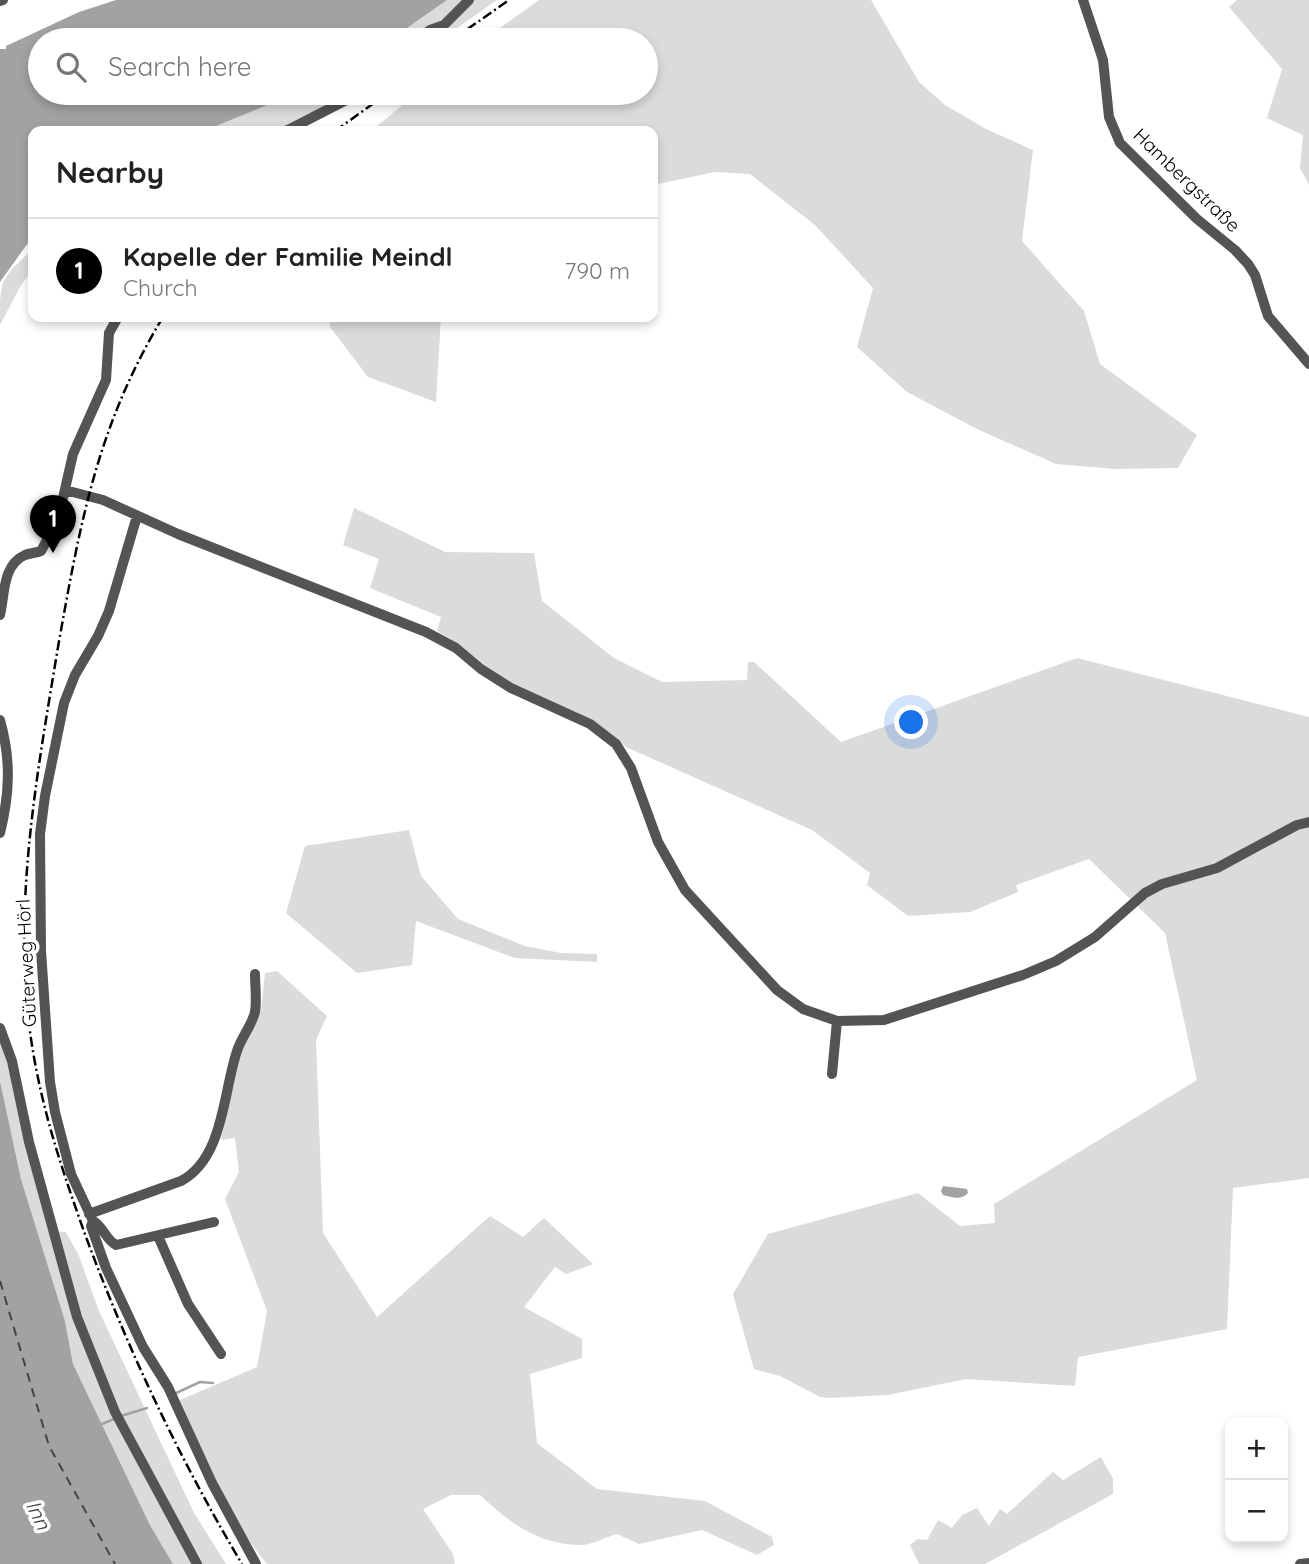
<!DOCTYPE html>
<html lang="en">
<head>
<meta charset="utf-8">
<style>
	body { margin:0; font-family:Quicksand,sans-serif; background:#f2f2f2; color:#222 }
	.controls { position:absolute; right:21px; bottom:21px; display:grid; overflow:hidden; border-radius:14px; box-shadow:0 4px 10px #0003 }
	.controls button { width:63px; height:63px; display:grid; place-items:center; padding:0; border:0; border-bottom:2px solid #e0e0e0; background:#fff; color:#222; font:35px sans-serif }
	.you { position:absolute; left:912px; top:723px; width:24px; height:24px; margin:-18px; border:5px solid #fff; border-radius:50%; background:#1a73e8; box-shadow:0 0 0 10px #1a73e833 }
	.badge { display:grid; place-items:center; width:46px; height:46px; border-radius:50%; background:#000; color:#fff; font-size:23px; font-weight:700 }
	.pin { position:absolute; translate:-50% -58px; filter:drop-shadow(0 2px 4px #0008) }
	.pin::after { content:''; position:absolute; top:37px; width:24px; height:21px; background:inherit; clip-path:polygon(0 0,100% 0,50% 100%) }
	.list { margin:0; padding:0; list-style:none }
	h2 { display:flex; justify-content:space-between; align-items:center; height:91px; margin:0; padding:0 28px; font-size:30px }
	h2 small { font-size:23px; font-weight:400; color:#767676 }
	.list li { display:grid; grid-template-columns:46px 1fr auto; gap:21px; align-items:center; box-sizing:border-box; height:105px; padding:0 28px; border-top:2px solid #e0e0e0 }
	.list b { display:block; font-size:26px; white-space:nowrap }
	.list p { margin:0; font-size:23px; white-space:nowrap; color:#767676 }
	.list em { font-size:23px; font-style:normal; color:#767676 }
	.icon { flex:none; width:38px; height:38px; fill:none; stroke:currentColor; stroke-width:2; stroke-linecap:round; stroke-linejoin:round }
	.map { position:relative; flex:none; width:1309px; height:1564px; overflow:hidden }
	.search { position:absolute; background:#fff; box-shadow:0 4px 10px #0003; left:28px; top:28px; width:630px; height:77px; display:flex; align-items:center; gap:18px; box-sizing:border-box; padding:0 24px; border-radius:38px; color:#767676; font-size:26px }
	.panel { position:absolute; background:#fff; box-shadow:0 4px 10px #0003; left:28px; top:126px; width:630px; height:196px; border-radius:14px }
	.map>svg:first-child { display:block }
	.green { fill:#dbdbdb }
	.water { fill:#a2a2a2 }
	.lines { fill:none; stroke-linecap:round; stroke-linejoin:round }
	.stream { stroke:#a2a2a2; stroke-width:2.5 }
	.ferry { stroke:#434343; stroke-width:2; stroke-dasharray:9 7; stroke-linecap:butt }
	.minor { stroke:#545454; stroke-width:10 }
	.rail { stroke:#000; stroke-width:2.5; stroke-dasharray:10 3.5 2 3.5; stroke-linecap:butt }
	.labels { text-anchor:middle; stroke-width:7; stroke-linejoin:round; paint-order:stroke }
	.street-label { font-size:19px; fill:#000; stroke:#fff }
	.water-label { font-size:21px; font-style:italic; fill:#434343; stroke:#fff }
</style>
</head>
<body>
<div class="map">
<svg width="1309" height="1564" viewBox="0 0 1309 1564">
	<rect width="100%" height="100%" fill="#fff"/>
	<path class="green" d="M447,0H497L440,40H390Z
		M539,0H871L919,82L945,105L986,129L1033,150L1022,241L1084,311L1100,364L1197,435L1178,468L1116,469L1056,464L977,429L907,392L857,347L873,288L815,225L750,174L715,172L653,185V131H371L417,93H646V40H483Z
		M1237,0H1309V185L1300,168L1303,135L1267,118L1282,69L1229,7Z
		M297,93H364L283,131H204Z
		M33,249V269L20,287L0,325C0,278 0,280 33,249Z
		M329,317H441L436,402L368,377L330,327Z
		M354,508L445,552L534,553L542,601L614,658L662,682L747,680L748,662H754L841,742L1077,658L1309,717V1178L1233,1188L1227,1329L1078,1357L1075,1386L966,1379L888,1395L829,1398L820,1397L780,1376L754,1369L733,1294L768,1234L918,1193L960,1226L995,1223L994,1204L1197,1080L1165,933L1089,859L1016,885L1018,892L970,912L908,916L867,885L870,873L812,830L626,747L592,720L514,684L485,665L458,643L437,631L441,617L370,588L379,559L343,545Z
		M409,830L421,876L458,919L525,946L561,953L597,954V962L515,958L416,921L412,965L357,973L286,913L305,846Z
		M277,971L327,1016L316,1040L323,1233L377,1317L490,1216L523,1237L544,1218L593,1264L566,1274L555,1267L524,1307L582,1339V1358L530,1374L537,1443L597,1489L705,1501L772,1537L774,1545L757,1555L702,1530L639,1544L617,1534C606,1537 592,1545 580,1545C537,1544 510,1523 480,1495H451L423,1509L453,1554L455,1564H267C227,1516 204,1457 180,1400L257,1367L267,1311L225,1199L239,1172L235,1138L221,1140L239,1053L261,1010L265,973Z
		M0,1035L52,1231L66,1232L79,1256L99,1311L194,1513L226,1564H173L150,1525L73,1364L65,1321L21,1179L0,1081Z
		M1101,1457L1113,1479V1494L985,1564H919L910,1545L918,1539L927,1540L938,1520L952,1528L962,1515L977,1508L989,1526L1000,1509L1007,1514L1053,1472L1063,1480Z"/>
	<path class="water" d="M116,0H447L390,40H40V93H297L204,131H33V236L0,282V49H6V46L79,12Z
		M0,1081L21,1179L65,1321L73,1364L150,1525L173,1564H0Z
		M943,1186L967,1189L968,1193C961,1201 952,1197 943,1195L941,1191Z"/>
	<g class="lines">
		<path class="stream" d="M174,1394L200,1382L213,1383
			M121,1416L147,1408
			M102,1424L114,1419"/>
		<path class="ferry" d="M0,1281L49,1446L115,1564"/>
		<path class="minor" d="M1083,0L1103,60L1109,117L1120,143L1197,219L1235,250L1248,264L1255,275L1268,316L1309,364
			M0,1L3,0
			M416,40L430,30L444,25L469,0
			M286,131L360,93
			M65,490L103,500L178,534L426,632L456,648L481,669L511,688L590,724L616,744L631,768L658,842L685,890L777,990L803,1009L837,1021L884,1020L1023,975L1056,961L1095,937L1145,893L1162,884L1217,868L1297,825L1309,822
			M137,516L109,611L98,636L75,675L64,703L45,796L40,834L41,951L50,1082L55,1112L71,1174L93,1221L91,1226L106,1268L143,1347L168,1387L212,1483L256,1564
			M0,615C5,595 2,565 25,555C30,553 36,553 41,551L58,520L73,454L106,380L109,333L118,317
			M0,720C11,759 10,793 0,833
			M0,1028L12,1061L29,1142L77,1317L115,1412L197,1564
			M832,1074L837,1021
			M89,1214L181,1181C224,1158 223,1092 237,1051C241,1038 252,1025 255,1012C257,1000 255,986 255,974
			M93,1221C103,1226 106,1240 116,1245L214,1222
			M158,1236L188,1304L221,1354
			M1300,1564L1309,1563"/>
		<path class="rail" d="M452,40L509,0
			M335,131L388,93
			M163,317C97,426 80,524 58,647C40,756 20,864 25,975C29,1070 54,1148 86,1237C128,1350 180,1460 242,1564"/>
	</g>
	<g class="labels">
		<g class="street-label">
			<text transform="translate(1187 180) rotate(44)" y="7">Hambergstraße</text>
			<text transform="translate(26 963) rotate(-93)" y="7">Güterweg Hörl</text>
		</g>
		<g class="water-label">
			<text transform="translate(38 1515) rotate(64)" y="7">Inn</text>
		</g>
	</g>
</svg>
<div class="controls">
<button>+</button>
<button>−</button>
</div>
<div class="you"></div>
<div class="pin badge" style="left:53px;top:553px">1</div>
<div class="search"><svg class="icon" aria-label="search" viewBox="0 0 24 24"><circle cx="10" cy="10" r="6"/><path d="M15 15l6 6"/></svg>Search here</div>
<section class="panel">
<h2>Nearby<small></small></h2>
<ul class="list">
<li><span class="badge">1</span><div><b>Kapelle der Familie Meindl</b><p>Church</p></div><em>790 m</em></li>
</ul>
</section>
</div>
</body>
</html>
